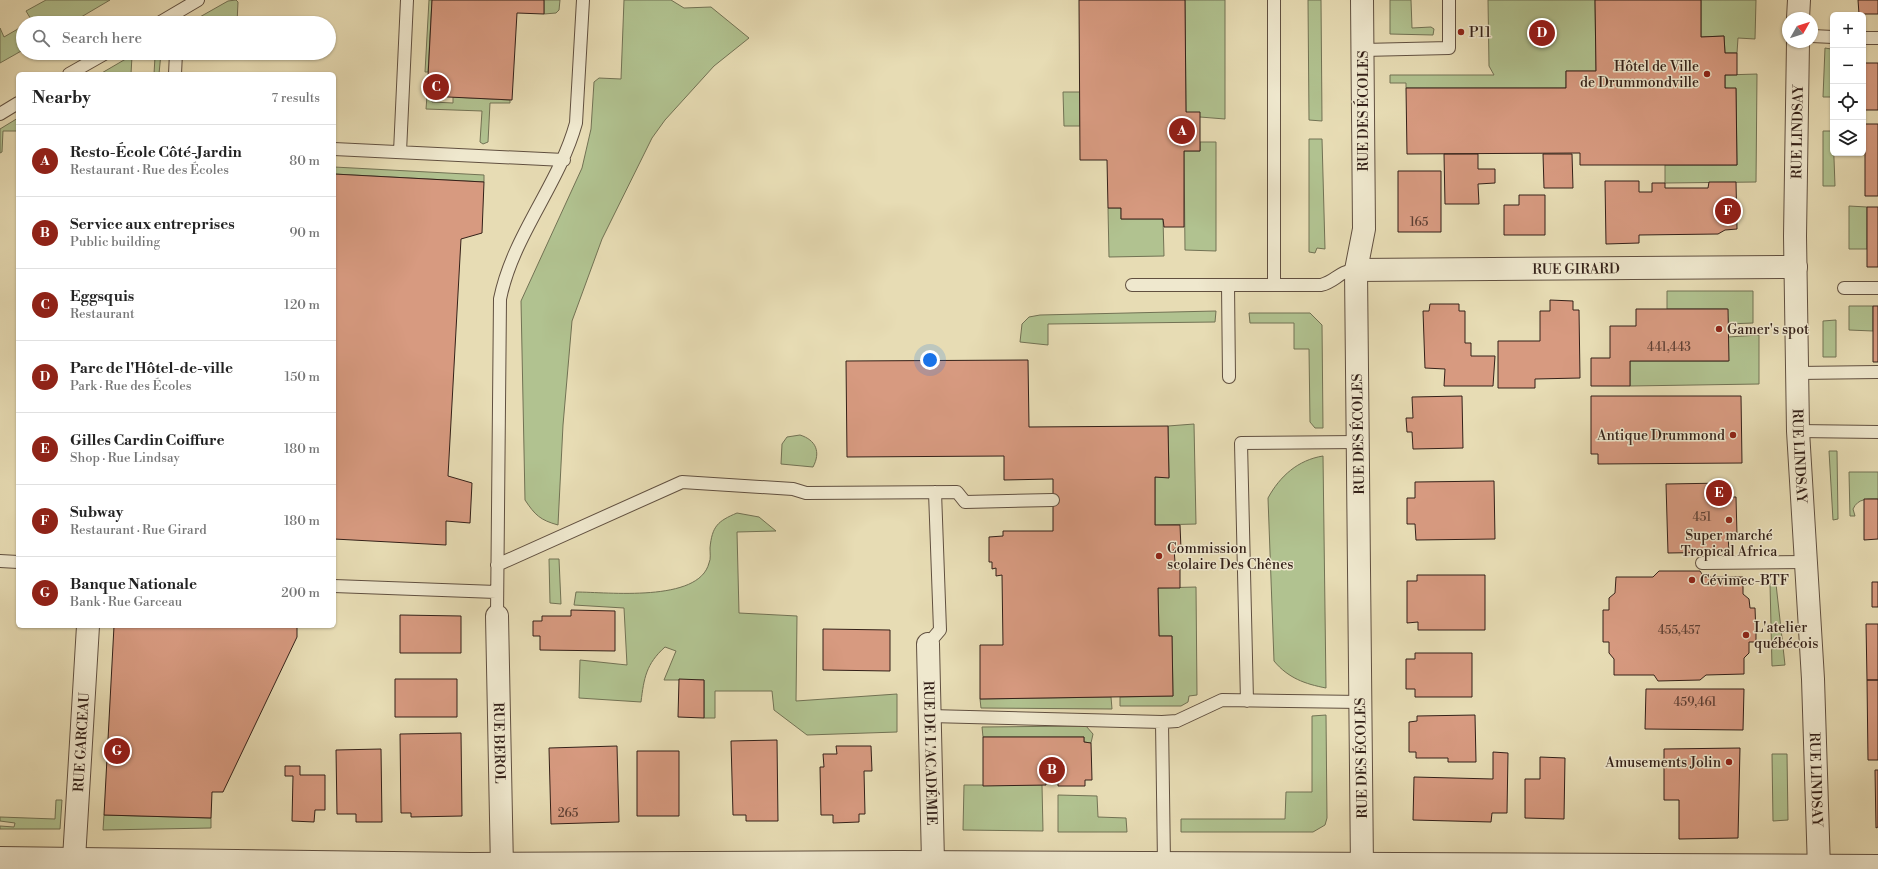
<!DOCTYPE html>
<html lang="en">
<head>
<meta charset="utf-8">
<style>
	body { margin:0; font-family:"Libre Bodoni",serif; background:#f6f6f6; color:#222 }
	.controls { position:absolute; right:12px; top:12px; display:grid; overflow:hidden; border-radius:6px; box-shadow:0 1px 3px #0004 }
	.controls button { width:36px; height:36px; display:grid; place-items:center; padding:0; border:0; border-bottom:1px solid #e0e0e0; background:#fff; color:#222; font:20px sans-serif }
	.compass { position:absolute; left:1782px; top:12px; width:36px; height:36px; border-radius:50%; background:#fff; box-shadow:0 1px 3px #0004; rotate:51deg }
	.you { position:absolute; left:930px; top:360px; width:14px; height:14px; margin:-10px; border:3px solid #fff; border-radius:50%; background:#1a73e8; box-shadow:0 0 0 6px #1a73e833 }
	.badge { display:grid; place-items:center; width:26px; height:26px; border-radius:50%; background:#8f2418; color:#fff; font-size:13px; font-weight:700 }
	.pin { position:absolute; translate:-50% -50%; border:2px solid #fff; box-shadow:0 1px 4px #0006 }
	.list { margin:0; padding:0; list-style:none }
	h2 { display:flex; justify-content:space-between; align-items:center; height:52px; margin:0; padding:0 16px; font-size:17px }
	h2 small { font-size:13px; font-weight:400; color:#767676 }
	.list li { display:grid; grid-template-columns:26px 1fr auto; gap:12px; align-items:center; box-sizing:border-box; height:72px; padding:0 16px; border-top:1px solid #e0e0e0 }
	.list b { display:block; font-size:15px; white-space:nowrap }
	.list p { margin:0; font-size:13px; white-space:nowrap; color:#767676 }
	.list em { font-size:13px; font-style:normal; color:#767676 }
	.icon { flex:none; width:22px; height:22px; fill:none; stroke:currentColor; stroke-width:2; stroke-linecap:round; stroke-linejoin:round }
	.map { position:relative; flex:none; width:1878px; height:869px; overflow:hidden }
	.search { position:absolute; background:#fff; box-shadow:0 1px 3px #0004; left:16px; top:16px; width:320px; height:44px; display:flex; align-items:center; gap:10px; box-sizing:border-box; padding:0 14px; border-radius:22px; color:#767676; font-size:15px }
	.panel { position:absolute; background:#fff; box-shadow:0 1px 3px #0004; left:16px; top:72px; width:320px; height:556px; border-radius:6px }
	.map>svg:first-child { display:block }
	.green { fill:#b1c290; stroke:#727254 }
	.building { fill:#d79a80; stroke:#342119 }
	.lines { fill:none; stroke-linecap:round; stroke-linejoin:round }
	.service-casing { stroke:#615040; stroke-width:14 }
	.minor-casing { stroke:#615040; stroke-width:24 }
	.tertiary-casing { stroke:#615040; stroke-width:24 }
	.service { stroke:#efe8ce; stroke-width:12 }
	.minor { stroke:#efe8ce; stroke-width:22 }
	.tertiary { stroke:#efe8ce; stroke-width:22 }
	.poi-dot { fill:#8f2418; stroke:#efe8ce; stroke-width:1.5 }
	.labels { text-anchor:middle; stroke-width:3; stroke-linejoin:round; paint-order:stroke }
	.number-label { font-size:12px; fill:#5d3f33 }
	.poi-label { font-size:14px; fill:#342119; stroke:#efe8ce; text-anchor:start }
	.street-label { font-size:14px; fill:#342119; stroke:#efe8ce }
</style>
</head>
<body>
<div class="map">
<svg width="1878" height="869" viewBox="0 0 1878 869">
	<rect width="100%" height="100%" fill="#e7dcb4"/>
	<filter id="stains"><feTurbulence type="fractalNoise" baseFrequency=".005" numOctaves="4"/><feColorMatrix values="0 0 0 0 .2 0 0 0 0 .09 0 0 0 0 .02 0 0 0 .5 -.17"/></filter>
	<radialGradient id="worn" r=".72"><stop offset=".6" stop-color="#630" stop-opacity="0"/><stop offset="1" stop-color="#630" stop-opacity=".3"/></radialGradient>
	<path class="green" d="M46,0H110L71,23H28L32,21L26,11Z
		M236,0L238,2L237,23H194L198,18L228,1Z
		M429,0H432L428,72H425Z
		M544,0H560L559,10L556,13L544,14Z
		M624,0H671L684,8L711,7L749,38L714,66L665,120L652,138L602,239L572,321L563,425L558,525C540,520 535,515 525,500L521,301L582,168L591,129L594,82L599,78L621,79Z
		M1185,0H1225V119L1200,117L1186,112Z
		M1308,0H1321L1322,121L1309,120Z
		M1390,0H1411L1412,28L1431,27L1434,29L1433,35L1390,34Z
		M1488,0H1595L1596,71H1566V88H1406V83H1390V75H1494L1489,66Z
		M1701,0H1756L1755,39L1738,38L1737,53H1725L1724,36L1701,37Z
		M23,26V50L0,63V28L4,37Z
		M1825,48L1831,49L1833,97H1823Z
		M136,53H161L159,74H154L155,57L132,56L131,74H100Z
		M1757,74L1756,182L1665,183V165H1737L1736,89L1725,88V75Z
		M1063,92H1080V126H1064Z
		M427,96H433L432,102L453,103V97L510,100V103H490L488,142L483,144L480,142L482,111L426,109Z
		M18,118V131H3L2,152L0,153V129Z
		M1823,131H1833L1835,186H1823Z
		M1309,139H1322L1325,249L1317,248L1315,253L1309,252Z
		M1200,142H1216V251L1185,250L1184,151H1200Z
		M334,167L484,175V182L334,174Z
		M1849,206L1867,207V249H1849Z
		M1108,208H1121V219H1163L1164,256L1109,257Z
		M1667,291H1753V323L1728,324L1727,309H1667Z
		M1849,306H1873V331L1849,330Z
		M1216,311L1215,322L1048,324V345L1020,342L1022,324L1029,317L1040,315Z
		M1249,313H1310L1322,325L1323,428H1315L1310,422L1309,349H1294V323H1250Z
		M1836,320V357H1823V321Z
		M1759,335V384L1630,386V361H1728V337Z
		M1194,424L1196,524L1155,525V477H1169L1168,426Z
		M800,435C816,440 821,452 813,467L781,464L782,444L787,437Z
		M1829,451H1837L1838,519L1833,520Z
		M1323,456L1326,688C1305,684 1288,678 1274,661L1268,498C1280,476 1298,460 1323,456Z
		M1849,472H1878V499C1868,499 1858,498 1853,509L1855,516H1850Z
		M737,513L759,517L776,531L737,532L739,613L797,616L796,701L897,694V732L807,735L774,710L772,691H715V718H704V680H664L676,651L665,647C646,664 644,678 641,702L579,698L580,660L627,665L624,608L574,605L576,592C607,592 699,603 709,563C711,559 710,553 710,548C712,526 718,521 737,513Z
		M549,559H559L561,604L550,603Z
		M1770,584H1776L1785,665L1772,666Z
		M1196,587L1197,695L1189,696L1188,702L1181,706H1120V697L1173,696L1172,636H1159L1158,588Z
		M1111,697L1112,709L981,708L980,699Z
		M1326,715L1327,818L1325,825L1313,832H1181V819H1285L1286,792H1312V716Z
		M1086,726L1093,734L1091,743L1084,742V737H983L982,727Z
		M1772,754H1787L1788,820L1773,821Z
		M964,785H1042L1043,831L963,830Z
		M1058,795L1097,796L1098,817L1126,818L1127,832H1058Z
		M56,800H62L60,829H0V826L14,827L15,823L0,821V817L55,819Z
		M104,815L211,818V828L103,830Z"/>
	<path class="building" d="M432,0H544V14L517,13L512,100L427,96Z
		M1079,0H1185L1186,112H1200V151H1184V227H1164L1163,219H1121V208H1108L1107,160H1080Z
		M1595,0H1701V37L1724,36L1725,53H1737V75H1725V88H1736L1737,165H1580V153L1407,154L1406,88H1566V71H1596Z
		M1858,0H1878V14H1859Z
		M1864,63H1878V110H1864Z
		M1865,124H1878V196H1865Z
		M1444,154H1478V169H1495V183L1478,184L1479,204H1445Z
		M1543,154H1572L1573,188H1544Z
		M1398,171H1441V232H1398Z
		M334,174L484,182L482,233L461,239L448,476L472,483L470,523L446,521V545L334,539Z
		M1605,181H1639V192H1652V183H1665V188H1708L1709,182H1736L1737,229L1725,230L1718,234L1639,235V243L1606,244Z
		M1519,195H1545V235H1504V205H1519Z
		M1867,207H1878V267H1867Z
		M1550,300L1573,301V310H1579L1580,378L1535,379V388H1498V341H1540V311H1550Z
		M1430,304H1459V311H1465V343H1471V356H1495L1493,386H1444L1445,369L1425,368L1423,311H1429Z
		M1873,306H1878V362H1873Z
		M1636,309H1728L1729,361H1630V386H1591V358H1610V326H1636Z
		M1028,360L1029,427L1168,426L1169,478L1155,477V525H1180L1181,549H1174L1175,562H1180V588H1158L1159,636H1172L1173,696L980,699V645H1003L1002,575L996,576V568L992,569V562H989V537L1003,536V531H1053V479L1004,480V456L847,457L846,361Z
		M1462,396L1463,448L1413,449L1412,432H1407L1406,418H1413L1412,397Z
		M1591,396H1741L1742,463L1598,464V454H1591Z
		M1494,481L1495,539L1416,540L1415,524H1407V498H1415V482Z
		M1726,483L1727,497H1736L1737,535H1728L1729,552L1668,553L1666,484Z
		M1864,499H1878V539L1864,540Z
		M1659,571H1700L1704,577H1743V594L1749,599L1750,608H1755L1756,634V642H1749V653L1744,658V674L1706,675L1700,680L1658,681L1654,675H1614V659L1609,653V642H1603V610H1609V598L1615,593L1616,577H1653Z
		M1417,575H1485V630H1418V622L1407,623V581H1417Z
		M1872,582H1878V607H1872Z
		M571,610L615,611V651L540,650V636H533V621H542V616H571Z
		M400,615L461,616V653H400Z
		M1866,624H1878V680H1867Z
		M114,626H297V637L223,792H212L211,818L104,815Z
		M823,629L890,630V671L823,670Z
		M1415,653H1472V697H1415V689H1406V659H1415Z
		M395,679H457V717H395Z
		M679,679L704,680V718L678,717Z
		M1867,680H1878V760H1868Z
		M1646,689H1744L1743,730L1645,729Z
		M1475,715L1476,762H1448V758H1416V752H1409V722L1417,721V716Z
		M461,733L462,816L411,817V813H401L400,734Z
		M983,737H1084V742L1091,743L1092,780H1085V786H1058V779H1046V785L983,786Z
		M777,740L778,821H746V815H733L731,741Z
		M617,746L619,822L551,824L549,748Z
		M836,746H871L872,771H864L865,814H859V822L833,823V815H821L820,767H824L823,754H837Z
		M1740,748L1738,838L1679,839V800H1664V749Z
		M381,749L382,822H356V814H337L336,750Z
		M637,751H679V816H637Z
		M1493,752L1508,753L1507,813H1492L1491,822L1413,820L1414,777L1493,779Z
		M1540,757L1565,758L1564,819L1525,818V779H1540Z
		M285,766H300V775H325V810H315L314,822L292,821L293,776H285Z
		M1875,770H1878V827L1876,828Z"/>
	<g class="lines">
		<defs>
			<path id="service" d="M1274,0V285
				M159,23L198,0
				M1812,36L1833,37
				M1863,38H1878
				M1363,50L1449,48V0
				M69,74L106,53
				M175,74L176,53
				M0,114L18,103
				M334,149L564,160
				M400,152L407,0
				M1132,285H1321C1337,281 1338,271 1356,270
				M1228,285L1229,377
				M1844,288H1878
				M1798,373L1878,372
				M1798,431L1878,432
				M0,561L18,562
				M1702,563L1806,562
				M497,565L682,482L793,489L806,493L957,492L965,502L1053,500
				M334,586L496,592
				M497,616L500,299C513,235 559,185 576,123L583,0
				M928,644L940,630L935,492
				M1247,701L1241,443L1358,442
				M930,716L1162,722
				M1164,863L1162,722L1177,721L1222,700L1361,702"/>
			<g id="minor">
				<path id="s1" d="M1356,270L1796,267"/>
				<path id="s2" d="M497,616L502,869"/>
				<path id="s3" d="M928,644L933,862"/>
				<path d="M0,858L471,864L898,862L1878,866"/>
				<path id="s4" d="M74,859L88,626"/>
				<path d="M1362,869L1356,270L1364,229L1362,0"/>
			</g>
			<g id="tertiary">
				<path d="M1798,18L1799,0"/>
				<path id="s5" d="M1798,42L1795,236L1798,431L1813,679L1819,869"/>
			</g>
		</defs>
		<use href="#service" class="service-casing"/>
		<use href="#minor" class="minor-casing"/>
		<use href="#tertiary" class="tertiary-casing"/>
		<use href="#service" class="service"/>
		<use href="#minor" class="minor"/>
		<use href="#tertiary" class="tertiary"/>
	</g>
	<g class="poi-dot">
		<circle cx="1461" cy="32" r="4"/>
		<circle cx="1707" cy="74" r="4"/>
		<circle cx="1719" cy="329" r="4"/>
		<circle cx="1733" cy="435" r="4"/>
		<circle cx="1729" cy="520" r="4"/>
		<circle cx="1159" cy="556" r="4"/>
		<circle cx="1692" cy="580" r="4"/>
		<circle cx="1746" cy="635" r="4"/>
		<circle cx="1729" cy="762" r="4"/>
	</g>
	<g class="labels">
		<g class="number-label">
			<text x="1419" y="226">165</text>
			<text x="1669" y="351">441,443</text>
			<text x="1702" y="521">451</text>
			<text x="1679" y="634">455,457</text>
			<text x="1695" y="706">459,461</text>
			<text x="568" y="817">265</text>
		</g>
		<g class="poi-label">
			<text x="1469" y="37">P11</text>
			<text x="1699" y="71" text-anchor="end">Hôtel de Ville<tspan x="1699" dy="16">de Drummondville</tspan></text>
			<text x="1727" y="334">Gamer's spot</text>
			<text x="1725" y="440" text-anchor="end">Antique Drummond</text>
			<text x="1729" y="540" text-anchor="middle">Super marché<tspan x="1729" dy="16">Tropical Africa</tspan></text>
			<text x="1167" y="553">Commission<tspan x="1167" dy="16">scolaire Des Chênes</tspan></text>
			<text x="1700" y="585">Cévimec-BTF</text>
			<text x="1754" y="632">L'atelier<tspan x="1754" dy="16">québécois</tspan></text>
			<text x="1721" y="767" text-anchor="end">Amusements Jolin</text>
		</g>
		<g class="street-label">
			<text transform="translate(1363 111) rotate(-90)" y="5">RUE DES ÉCOLES</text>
			<text transform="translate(1797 132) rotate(-89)" y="5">RUE LINDSAY</text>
			<text dy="5" stroke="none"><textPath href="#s1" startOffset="220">RUE GIRARD</textPath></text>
			<text transform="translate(1358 434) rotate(-91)" y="5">RUE DES ÉCOLES</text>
			<text dy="5" stroke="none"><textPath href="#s5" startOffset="414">RUE LINDSAY</textPath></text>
			<text dy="5" stroke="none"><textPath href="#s4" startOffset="117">RUE GARCEAU</textPath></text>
			<text dy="5" stroke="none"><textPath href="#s2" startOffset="127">RUE BEROL</textPath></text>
			<text dy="5" stroke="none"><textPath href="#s3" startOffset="109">RUE DE L'ACADÉMIE</textPath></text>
			<text transform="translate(1361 758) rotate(-91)" y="5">RUE DES ÉCOLES</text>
			<text dy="5" stroke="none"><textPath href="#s5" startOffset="738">RUE LINDSAY</textPath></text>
		</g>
	</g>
	<rect width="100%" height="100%" filter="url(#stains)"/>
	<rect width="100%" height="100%" fill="url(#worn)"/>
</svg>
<div class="controls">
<button>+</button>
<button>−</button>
<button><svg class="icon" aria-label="locate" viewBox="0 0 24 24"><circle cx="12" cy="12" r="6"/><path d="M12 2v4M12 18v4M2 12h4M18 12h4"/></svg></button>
<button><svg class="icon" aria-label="layers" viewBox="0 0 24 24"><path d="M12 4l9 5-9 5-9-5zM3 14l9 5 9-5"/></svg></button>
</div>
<svg class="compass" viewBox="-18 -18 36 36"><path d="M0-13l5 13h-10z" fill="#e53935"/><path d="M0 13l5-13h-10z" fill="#767676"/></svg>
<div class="you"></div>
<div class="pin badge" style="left:1182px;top:131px">A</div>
<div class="pin badge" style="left:1052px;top:770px">B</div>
<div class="pin badge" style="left:436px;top:87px">C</div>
<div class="pin badge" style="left:1542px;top:33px">D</div>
<div class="pin badge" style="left:1719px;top:493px">E</div>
<div class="pin badge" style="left:1728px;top:211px">F</div>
<div class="pin badge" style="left:117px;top:751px">G</div>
<div class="search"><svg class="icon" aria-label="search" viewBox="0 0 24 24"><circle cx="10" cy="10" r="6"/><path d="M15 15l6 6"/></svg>Search here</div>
<section class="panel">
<h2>Nearby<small>7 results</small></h2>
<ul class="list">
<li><span class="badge">A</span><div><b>Resto-École Côté-Jardin</b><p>Restaurant · Rue des Écoles</p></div><em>80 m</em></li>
<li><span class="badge">B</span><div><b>Service aux entreprises</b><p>Public building</p></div><em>90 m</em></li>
<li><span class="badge">C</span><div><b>Eggsquis</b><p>Restaurant</p></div><em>120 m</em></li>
<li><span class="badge">D</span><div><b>Parc de l'Hôtel-de-ville</b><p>Park · Rue des Écoles</p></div><em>150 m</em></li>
<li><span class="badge">E</span><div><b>Gilles Cardin Coiffure</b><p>Shop · Rue Lindsay</p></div><em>180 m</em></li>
<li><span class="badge">F</span><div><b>Subway</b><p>Restaurant · Rue Girard</p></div><em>180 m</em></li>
<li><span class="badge">G</span><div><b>Banque Nationale</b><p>Bank · Rue Garceau</p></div><em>200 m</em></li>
</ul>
</section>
</div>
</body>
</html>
